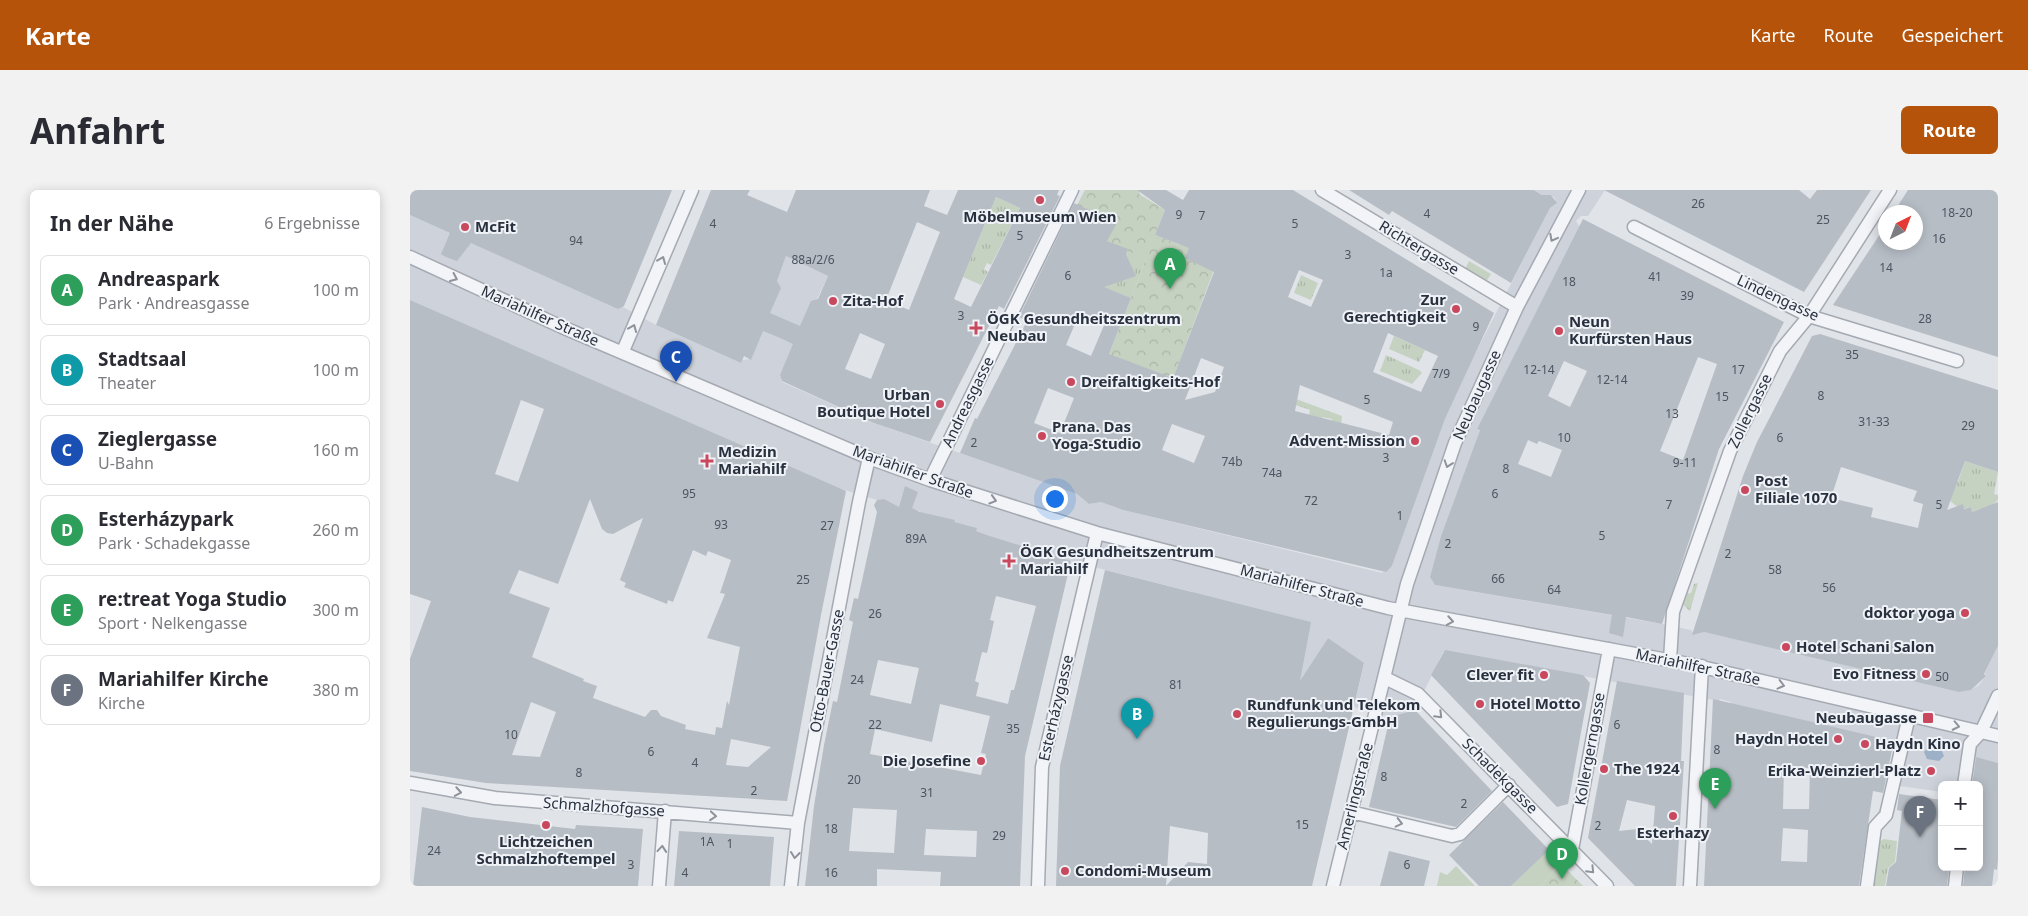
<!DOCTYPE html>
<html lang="de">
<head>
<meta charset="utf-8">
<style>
	body { margin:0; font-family:"Noto Sans",sans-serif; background:#f2f2f3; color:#2b2b33 }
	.controls { position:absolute; right:15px; bottom:15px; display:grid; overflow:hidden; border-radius:8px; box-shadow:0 2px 12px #0003 }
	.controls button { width:45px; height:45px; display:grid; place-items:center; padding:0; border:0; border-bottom:1px solid #e1e1e2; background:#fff; color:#2b2b33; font:25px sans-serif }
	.compass { position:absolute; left:1468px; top:15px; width:45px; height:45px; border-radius:50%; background:#fff; box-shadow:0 2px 12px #0003; rotate:42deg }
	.you { position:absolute; left:644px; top:308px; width:18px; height:18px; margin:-12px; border:4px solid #fff; border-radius:50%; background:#1a73e8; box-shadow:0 0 0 8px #1a73e833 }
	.badge { display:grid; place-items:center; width:32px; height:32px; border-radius:50%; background:#b45309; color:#fff; font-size:16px; font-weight:700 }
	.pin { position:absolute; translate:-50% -41px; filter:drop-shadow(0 1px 2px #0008) }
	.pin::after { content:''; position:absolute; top:26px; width:18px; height:15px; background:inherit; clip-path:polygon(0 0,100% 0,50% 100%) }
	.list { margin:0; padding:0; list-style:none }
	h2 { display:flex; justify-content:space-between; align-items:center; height:65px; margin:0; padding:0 20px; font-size:21px }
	h2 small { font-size:16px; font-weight:400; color:#7c7c81 }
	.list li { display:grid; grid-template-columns:32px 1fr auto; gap:15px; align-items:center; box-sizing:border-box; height:70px; margin:0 10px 10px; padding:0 10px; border:1px solid #e1e1e2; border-radius:8px }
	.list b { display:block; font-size:19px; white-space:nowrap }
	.list p { margin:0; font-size:16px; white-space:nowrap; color:#7c7c81 }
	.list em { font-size:16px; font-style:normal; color:#7c7c81 }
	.map { position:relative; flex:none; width:1588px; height:696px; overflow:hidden; border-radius:8px }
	header { display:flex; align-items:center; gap:30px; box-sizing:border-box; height:70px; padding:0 25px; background:#b45309; color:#fff }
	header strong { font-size:24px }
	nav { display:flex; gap:28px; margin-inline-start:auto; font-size:18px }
	.intro { display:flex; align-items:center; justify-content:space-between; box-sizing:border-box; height:120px; padding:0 30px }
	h1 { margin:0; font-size:35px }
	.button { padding:12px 22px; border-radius:8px; background:#b45309; color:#fff; font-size:18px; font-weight:700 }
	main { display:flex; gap:30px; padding:0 30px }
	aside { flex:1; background:#fff; border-radius:8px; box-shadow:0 2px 12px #0003 }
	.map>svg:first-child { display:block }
	.built { fill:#ced2da }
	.grass { fill:url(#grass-tufts) }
	.park { fill:url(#park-crowns) }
	.pitch { fill:#c6d2c1 }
	.water { fill:#9cb1c8 }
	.building { fill:#b7bdc5; fill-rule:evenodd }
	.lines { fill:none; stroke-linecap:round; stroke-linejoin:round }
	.street-casing { stroke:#a5aab2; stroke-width:15 }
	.street { stroke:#f2f4f7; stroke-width:12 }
	.oneway { stroke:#8e929b }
	.poi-dot { fill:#ca485d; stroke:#eff2f6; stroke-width:2 }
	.labels { text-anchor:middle; stroke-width:4; stroke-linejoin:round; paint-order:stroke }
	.number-label { font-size:12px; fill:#4c5460 }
	.poi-label { font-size:15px; font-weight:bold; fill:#29313f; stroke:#eff2f6; text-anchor:start }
	.street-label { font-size:15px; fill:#29313f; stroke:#eff2f6 }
</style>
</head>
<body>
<header>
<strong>Karte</strong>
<nav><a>Karte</a><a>Route</a><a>Gespeichert</a></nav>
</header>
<div class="intro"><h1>Anfahrt</h1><a class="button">Route</a></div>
<main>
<aside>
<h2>In der Nähe<small>6 Ergebnisse</small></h2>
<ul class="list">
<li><span class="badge" style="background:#2e9e5b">A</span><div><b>Andreaspark</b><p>Park · Andreasgasse</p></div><em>100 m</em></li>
<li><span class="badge" style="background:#0f9aa8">B</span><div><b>Stadtsaal</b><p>Theater</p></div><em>100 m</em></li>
<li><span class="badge" style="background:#1a4fb4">C</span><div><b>Zieglergasse</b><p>U-Bahn</p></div><em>160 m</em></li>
<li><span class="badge" style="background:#2e9e5b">D</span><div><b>Esterházypark</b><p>Park · Schadekgasse</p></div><em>260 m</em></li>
<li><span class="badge" style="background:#2e9e5b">E</span><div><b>re:treat Yoga Studio</b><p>Sport · Nelkengasse</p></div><em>300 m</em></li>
<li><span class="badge" style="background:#6b7280">F</span><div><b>Mariahilfer Kirche</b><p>Kirche</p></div><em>380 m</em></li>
</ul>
</aside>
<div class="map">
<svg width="1588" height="696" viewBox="0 0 1588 696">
	<defs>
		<pattern id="grass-tufts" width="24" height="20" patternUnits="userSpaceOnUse" patternTransform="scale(1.25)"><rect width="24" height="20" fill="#c6d2c1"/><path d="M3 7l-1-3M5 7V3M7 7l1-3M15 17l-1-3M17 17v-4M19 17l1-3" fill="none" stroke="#aab5a7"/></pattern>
		<pattern id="park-crowns" width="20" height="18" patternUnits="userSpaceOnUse" patternTransform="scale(1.25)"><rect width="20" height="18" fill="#c6d2c1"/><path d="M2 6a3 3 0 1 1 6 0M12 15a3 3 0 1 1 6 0" fill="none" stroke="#aab5a7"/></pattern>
	</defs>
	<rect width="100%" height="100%" fill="#e0e3e8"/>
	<path class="built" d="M57,0L213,117L246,135L331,173L332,170L341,169L370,98L367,91L376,66L418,86L370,185L372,192L464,233L667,304L679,314L691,312L713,320L972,383L982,376L1035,229L1066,162L1140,18L1146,14L1145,8L1141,5L1136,7L1124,0H1195L1178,26H1171L1166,31L1170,37L1067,239L1070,240L1031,346L1020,387L1025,395L1252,434L1281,440L1284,444L1290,441L1549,502L1561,500L1569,495L1576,486L1575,483L1588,456V573L1557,565L1554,595H1532V602L1483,595L1491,552L1321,515V512L1310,509L1309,511L1037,461L1033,462L1005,520L980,527L944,517L954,474L918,448L909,462L913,465L797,678L799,629L783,402L660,371L580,346L566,341V338L556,335L554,337L510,324V321L479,315L474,309L467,310L419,295L0,110V25L40,43Z"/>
	<path class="grass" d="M586,7L610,18L581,75L577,73L574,79L578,82L571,95L553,87Z
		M718,59L736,69L721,108L682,93L725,86L716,64Z
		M1059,71L1081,84L1076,92L1055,79Z
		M891,85L908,93L901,110L884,103Z
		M984,146L1015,160L1009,172L979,159Z
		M976,165L1009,180L1012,183L1002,194L970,181Z
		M870,203L932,226L931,235L921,233L922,229L912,227L911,230L899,225L900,220L868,209Z
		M1555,271L1588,282L1584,304L1588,305V310L1571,324L1569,319L1562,322L1561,317C1541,323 1536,302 1529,287L1548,292Z
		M1288,393L1280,421L1272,414L1275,404L1281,403L1284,394Z
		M1474,649L1487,651L1485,672L1478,678L1475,696H1463L1469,652Z"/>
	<path class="park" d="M675,0H731L729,4L755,20L745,45L768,54L810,64L762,191L741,180L698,167L736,69L697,51L667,15Z
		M1150,673L1173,696H1131Z"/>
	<path class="pitch" d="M1139,660L1150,673L1131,696H1101Z
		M1046,676L1065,696H1027L1030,682L1037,685Z"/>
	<path class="water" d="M1519,557L1531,559L1534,566L1529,571L1517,569L1514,562Z"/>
	<path class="building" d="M0,0H262L214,116L208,119L61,53L47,71L36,67L31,64L40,43L0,25Z
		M301,0H340L337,5L377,22L386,0H520L514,16L537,25L548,0H649L647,5L650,6L594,119L589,116L520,252L464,233L372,191L370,185L383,154L368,147L353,141L341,170L334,166L331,173L246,135ZM586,7L610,18L561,117L544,109ZM507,32L530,42L499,120L476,110ZM376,66L418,86L408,109L401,111L390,136L360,123L371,98L367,91ZM450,143L475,154L461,189L435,179Z
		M727,0H756L773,10L779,0H883L1084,123L1035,229L982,376L976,382L713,320L691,312L679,314L667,304L550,263L565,228L567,229L617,131L609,127L664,13L707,33L697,51L718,59L716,64L726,86L694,97L721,108L699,164L763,188L804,82L775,68L779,58L745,45L755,20ZM889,80L913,90L901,117L878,107ZM670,122L695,133L681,166L656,155ZM978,143L1028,166L1011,202L963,182ZM791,168L814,177L805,202L775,210ZM890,195L983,232L979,245L885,221ZM638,198L664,208L650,243L624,233ZM762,234L795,246L784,273L752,260Z
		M939,0H1124L1132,5H1141L1147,13L1140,18L1101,93L982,21L979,25Z
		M1194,0H1389L1400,9L1407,0H1461L1394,102Z
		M1498,0H1588V167L1423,115L1476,35V52H1506V22H1484Z
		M1173,29L1374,132L1309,259L1252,434L1216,427L1213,447L1199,443L1202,425L1025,395L1020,387L1031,346L1070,240L1067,239ZM1288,167L1307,174L1273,270L1250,261ZM1154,171L1177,181L1160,217L1138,206ZM1118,250L1127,254L1129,251L1152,260L1141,287L1108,274Z
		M0,110L436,301L411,425L377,611L76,593L0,581V469L21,411L0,404ZM111,210L134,219L108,292L85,284ZM180,309L192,339L197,343L203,344L233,328L210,390L216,393L214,397L257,414L258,410L263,412L283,360L296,366L298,361L321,370L310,403L315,404L297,448L330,457L319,515L317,511L312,538L306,537L305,545L275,539L276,535L251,526L247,520H241L235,527L183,508L187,496L173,491L174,489L122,467L140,418L99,403L109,380L148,394ZM121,512L146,522L130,567L102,565ZM321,549L361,557L338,577L316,575Z
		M1410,144L1588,200V282L1555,271L1537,320L1553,314L1554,319L1561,317L1562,322L1588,312V456L1574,484L1576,486L1561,500L1549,502L1294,442L1282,445L1333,286L1347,252L1402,146ZM1431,277L1507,301L1503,311L1513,314L1508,338L1461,327L1463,318L1421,308Z
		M495,296L508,302L502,318L510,322L545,330L544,332L567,338L566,341L580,346L661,371L615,566L610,696H530L531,682L467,679V696H395L404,616L414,555L423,511L427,512L443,432L439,430L444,408L448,409L467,322L464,315L467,310L474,309L489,317ZM586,406L626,416L604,500H601L598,514L566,506L569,493L565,491L572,462L577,463L584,431L580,430ZM468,470L509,478L501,514L460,505ZM530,514L580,526L571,563L576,564L571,585L460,564L465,539L522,552ZM443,618L487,620L484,663L439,661ZM516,639L567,641L566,667L514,665Z
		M695,380L901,432L890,491L918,448L954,473L902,696H646L650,576ZM760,636L798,643L797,674L778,672L756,696Z
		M1035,460L1173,485L1180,493L1158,614L1147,617L1021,485Z
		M1207,491L1274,503L1271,571H1274L1266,696H1225L1178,648ZM1217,610L1245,616L1242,654L1227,639L1209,641Z
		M1303,509L1484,551L1473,603L1463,601L1449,696H1294ZM1374,577L1400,578L1399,619H1373ZM1373,638L1398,640L1397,672L1371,671Z
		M1005,520L1082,601L1046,637L959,617L980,527Z
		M1566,567L1588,573V670L1587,680L1584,679L1582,696H1553L1555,677H1569V595H1562Z
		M1489,604L1532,610V677H1539L1537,696H1476L1479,678L1486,672L1492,621L1487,620Z
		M1093,612L1139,660L1101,696H1069L1039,665Z
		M12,617L60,627L165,639L166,635L233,639L228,696H3Z
		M269,641L364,647L360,696H264Z
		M979,661L1020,671L1014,696H970Z"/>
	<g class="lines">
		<defs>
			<path id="street" d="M912,0L1107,117
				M1224,37L1399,126L1547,171
				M0,67L152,137L459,268L520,290L687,343L978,418L1279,474L1588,546
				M213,161L282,0
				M520,290L662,0
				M1260,470L1263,422L1320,261L1370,161L1399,126L1480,0
				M975,488L1008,504L1197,696
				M0,593L85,608L388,633
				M1554,595L1560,554L1571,542L1588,506
				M941,622L1042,646L1050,644L1099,595
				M1162,660L1199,459
				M249,696L255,621
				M381,696L388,633L449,312L459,268
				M628,696L632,577L687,343
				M923,696L997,394L1045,253L1107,117L1169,0
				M1280,696L1292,476
				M1457,696L1465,637L1476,625L1499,526
				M1545,696L1547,677"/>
		</defs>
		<use href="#street" class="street-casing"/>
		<use href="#street" class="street"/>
	</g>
	<defs><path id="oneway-chevron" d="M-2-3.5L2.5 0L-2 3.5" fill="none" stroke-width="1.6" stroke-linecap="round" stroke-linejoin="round" transform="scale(1.25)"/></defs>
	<g class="oneway">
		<use href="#oneway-chevron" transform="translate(1143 48) rotate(118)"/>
		<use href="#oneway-chevron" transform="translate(252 70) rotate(-67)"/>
		<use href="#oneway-chevron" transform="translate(44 88) rotate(25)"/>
		<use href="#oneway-chevron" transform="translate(223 138) rotate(-67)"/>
		<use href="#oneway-chevron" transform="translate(1038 274) rotate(109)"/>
		<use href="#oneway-chevron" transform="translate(583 310) rotate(17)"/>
		<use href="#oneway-chevron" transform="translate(1040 431) rotate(10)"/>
		<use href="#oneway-chevron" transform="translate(1371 495) rotate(14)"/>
		<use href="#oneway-chevron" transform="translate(1029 525) rotate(45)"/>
		<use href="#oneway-chevron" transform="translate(1546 536) rotate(12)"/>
		<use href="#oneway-chevron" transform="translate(48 602) rotate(10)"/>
		<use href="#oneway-chevron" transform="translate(303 626) rotate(5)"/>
		<use href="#oneway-chevron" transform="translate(989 633) rotate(13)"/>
		<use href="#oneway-chevron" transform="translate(252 659) rotate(-85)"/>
		<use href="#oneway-chevron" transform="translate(385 665) rotate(97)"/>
		<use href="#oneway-chevron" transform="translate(1181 680) rotate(46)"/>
	</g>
	<g class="poi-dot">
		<circle cx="630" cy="10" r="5"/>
		<circle cx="55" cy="37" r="5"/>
		<circle cx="423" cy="111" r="5"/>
		<circle cx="1046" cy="119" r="5"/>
		<path d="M563.5 130.5h5v5h5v5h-5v5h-5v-5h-5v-5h5z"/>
		<circle cx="1149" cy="141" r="5"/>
		<circle cx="661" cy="192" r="5"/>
		<circle cx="530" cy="214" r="5"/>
		<circle cx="632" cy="246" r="5"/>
		<circle cx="1005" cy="251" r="5"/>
		<path d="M294.5 263.5h5v5h5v5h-5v5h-5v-5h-5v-5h5z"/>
		<circle cx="1335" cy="300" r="5"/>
		<path d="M596.5 363.5h5v5h5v5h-5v5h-5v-5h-5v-5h5z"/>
		<circle cx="1555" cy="423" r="5"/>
		<circle cx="1376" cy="457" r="5"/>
		<circle cx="1516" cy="484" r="5"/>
		<circle cx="1134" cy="485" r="5"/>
		<circle cx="1070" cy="514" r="5"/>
		<circle cx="827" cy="524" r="5"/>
		<rect x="1512" y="522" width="12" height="12" rx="2.5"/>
		<circle cx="1428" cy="549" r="5"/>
		<circle cx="1455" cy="554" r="5"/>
		<circle cx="571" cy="571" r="5"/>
		<circle cx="1194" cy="579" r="5"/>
		<circle cx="1521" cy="581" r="5"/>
		<circle cx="1263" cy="626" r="5"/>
		<circle cx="136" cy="635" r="5"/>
		<circle cx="655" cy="681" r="5"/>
	</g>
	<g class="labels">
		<g class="number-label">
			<text x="1288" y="18">26</text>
			<text x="1547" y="27">18-20</text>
			<text x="1017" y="28">4</text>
			<text x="769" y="29">9</text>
			<text x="792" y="30">7</text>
			<text x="1413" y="34">25</text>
			<text x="303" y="38">4</text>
			<text x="885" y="38">5</text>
			<text x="610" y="50">5</text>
			<text x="1529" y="53">16</text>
			<text x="166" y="55">94</text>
			<text x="938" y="69">3</text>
			<text x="403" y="74">88a/2/6</text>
			<text x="1476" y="82">14</text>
			<text x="976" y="87">1a</text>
			<text x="658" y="90">6</text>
			<text x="1245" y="91">41</text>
			<text x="1159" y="96">18</text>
			<text x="1277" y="110">39</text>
			<text x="551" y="130">3</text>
			<text x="1515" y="133">28</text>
			<text x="1066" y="141">9</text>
			<text x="1442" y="169">35</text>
			<text x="1129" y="184">12-14</text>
			<text x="1328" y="184">17</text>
			<text x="1031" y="188">7/9</text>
			<text x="1202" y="194">12-14</text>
			<text x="1411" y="210">8</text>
			<text x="1312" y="211">15</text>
			<text x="957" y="214">5</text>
			<text x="1262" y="228">13</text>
			<text x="1464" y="236">31-33</text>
			<text x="1558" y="240">29</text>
			<text x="1154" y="252">10</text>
			<text x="1370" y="252">6</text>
			<text x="564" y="257">2</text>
			<text x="976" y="272">3</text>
			<text x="822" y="276">74b</text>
			<text x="1275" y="277">9-11</text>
			<text x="1096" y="283">8</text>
			<text x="862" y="287">74a</text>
			<text x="279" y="308">95</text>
			<text x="1085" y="308">6</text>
			<text x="901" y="315">72</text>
			<text x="1259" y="319">7</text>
			<text x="1529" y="319">5</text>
			<text x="990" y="330">1</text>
			<text x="311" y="339">93</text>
			<text x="417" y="340">27</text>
			<text x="1192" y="350">5</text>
			<text x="506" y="353">89A</text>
			<text x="1038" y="358">2</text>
			<text x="1318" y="368">2</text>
			<text x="1365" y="384">58</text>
			<text x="1088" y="393">66</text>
			<text x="393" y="394">25</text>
			<text x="1419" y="402">56</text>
			<text x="1144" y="404">64</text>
			<text x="465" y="428">26</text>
			<text x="1532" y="491">50</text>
			<text x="447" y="494">24</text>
			<text x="766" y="499">81</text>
			<text x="465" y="539">22</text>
			<text x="1207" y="539">6</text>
			<text x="603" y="543">35</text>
			<text x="101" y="549">10</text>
			<text x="1307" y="564">8</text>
			<text x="241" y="566">6</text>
			<text x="285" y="577">4</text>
			<text x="169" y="587">8</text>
			<text x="974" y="591">8</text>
			<text x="444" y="594">20</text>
			<text x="344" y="605">2</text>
			<text x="517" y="607">31</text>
			<text x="1054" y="618">2</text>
			<text x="892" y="639">15</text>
			<text x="1188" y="640">2</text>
			<text x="421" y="643">18</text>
			<text x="589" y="650">29</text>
			<text x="297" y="656">1A</text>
			<text x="320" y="658">1</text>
			<text x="24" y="665">24</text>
			<text x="221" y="679">3</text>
			<text x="997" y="679">6</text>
			<text x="275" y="687">4</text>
			<text x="421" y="687">16</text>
		</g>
		<g class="poi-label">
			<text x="630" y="32" text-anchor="middle">Möbelmuseum Wien</text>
			<text x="65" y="42">McFit</text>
			<text x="1036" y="115" text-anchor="end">Zur<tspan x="1036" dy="17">Gerechtigkeit</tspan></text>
			<text x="433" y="116">Zita-Hof</text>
			<text x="577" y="134">ÖGK Gesundheitszentrum<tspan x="577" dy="17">Neubau</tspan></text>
			<text x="1159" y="137">Neun<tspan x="1159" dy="17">Kurfürsten Haus</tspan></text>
			<text x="671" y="197">Dreifaltigkeits-Hof</text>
			<text x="520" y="210" text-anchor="end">Urban<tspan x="520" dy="17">Boutique Hotel</tspan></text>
			<text x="642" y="242">Prana. Das<tspan x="642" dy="17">Yoga-Studio</tspan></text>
			<text x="995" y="256" text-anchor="end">Advent-Mission</text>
			<text x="308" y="267">Medizin<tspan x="308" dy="17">Mariahilf</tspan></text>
			<text x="1345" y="296">Post<tspan x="1345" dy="17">Filiale 1070</tspan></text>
			<text x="610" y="367">ÖGK Gesundheitszentrum<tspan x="610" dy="17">Mariahilf</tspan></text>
			<text x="1545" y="428" text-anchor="end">doktor yoga</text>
			<text x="1386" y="462">Hotel Schani Salon</text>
			<text x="1506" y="489" text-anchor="end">Evo Fitness</text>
			<text x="1124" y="490" text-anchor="end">Clever fit</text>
			<text x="1080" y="519">Hotel Motto</text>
			<text x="837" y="520">Rundfunk und Telekom<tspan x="837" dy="17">Regulierungs-GmbH</tspan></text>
			<text x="1507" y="533" text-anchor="end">Neubaugasse</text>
			<text x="1418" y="554" text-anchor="end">Haydn Hotel</text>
			<text x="1465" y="559">Haydn Kino</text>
			<text x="561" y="576" text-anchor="end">Die Josefine</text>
			<text x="1204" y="584">The 1924</text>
			<text x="1511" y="586" text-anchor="end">Erika-Weinzierl-Platz</text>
			<text x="1263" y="648" text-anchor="middle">Esterhazy</text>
			<text x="136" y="657" text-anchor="middle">Lichtzeichen<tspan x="136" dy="17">Schmalzhoftempel</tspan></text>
			<text x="665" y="686">Condomi-Museum</text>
		</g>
		<g class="street-label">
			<text transform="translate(1009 58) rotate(31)" y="5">Richtergasse</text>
			<text transform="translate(1368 108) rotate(25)" y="5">Lindengasse</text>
			<text transform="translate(130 126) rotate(24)" y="5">Mariahilfer Straße</text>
			<text transform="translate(1067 205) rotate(-66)" y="5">Neubaugasse</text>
			<text transform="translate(558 212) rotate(-64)" y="5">Andreasgasse</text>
			<text transform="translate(1340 221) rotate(-64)" y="5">Zollergasse</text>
			<text transform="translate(503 282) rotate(20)" y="5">Mariahilfer Straße</text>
			<text transform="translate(892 396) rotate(15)" y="5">Mariahilfer Straße</text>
			<text transform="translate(1288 477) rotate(12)" y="5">Mariahilfer Straße</text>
			<text transform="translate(417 481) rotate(-79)" y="5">Otto-Bauer-Gasse</text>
			<text transform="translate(646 518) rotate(-77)" y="5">Esterházygasse</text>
			<text transform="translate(1180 559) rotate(-80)" y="5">Kollergerngasse</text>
			<text transform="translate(1090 586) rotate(45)" y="5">Schadekgasse</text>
			<text transform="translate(945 606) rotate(-76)" y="5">Amerlingstraße</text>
			<text transform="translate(194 617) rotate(4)" y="5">Schmalzhofgasse</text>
		</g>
	</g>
</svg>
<div class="controls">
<button>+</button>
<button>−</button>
</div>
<svg class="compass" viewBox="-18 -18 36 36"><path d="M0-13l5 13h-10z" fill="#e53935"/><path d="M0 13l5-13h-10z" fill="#7c7c81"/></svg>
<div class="you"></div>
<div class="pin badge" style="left:760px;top:99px;background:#2e9e5b">A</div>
<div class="pin badge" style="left:727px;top:549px;background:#0f9aa8">B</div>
<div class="pin badge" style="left:266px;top:192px;background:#1a4fb4">C</div>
<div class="pin badge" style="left:1152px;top:689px;background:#2e9e5b">D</div>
<div class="pin badge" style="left:1305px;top:619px;background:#2e9e5b">E</div>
<div class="pin badge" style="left:1510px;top:647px;background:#6b7280">F</div>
</div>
</main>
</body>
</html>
